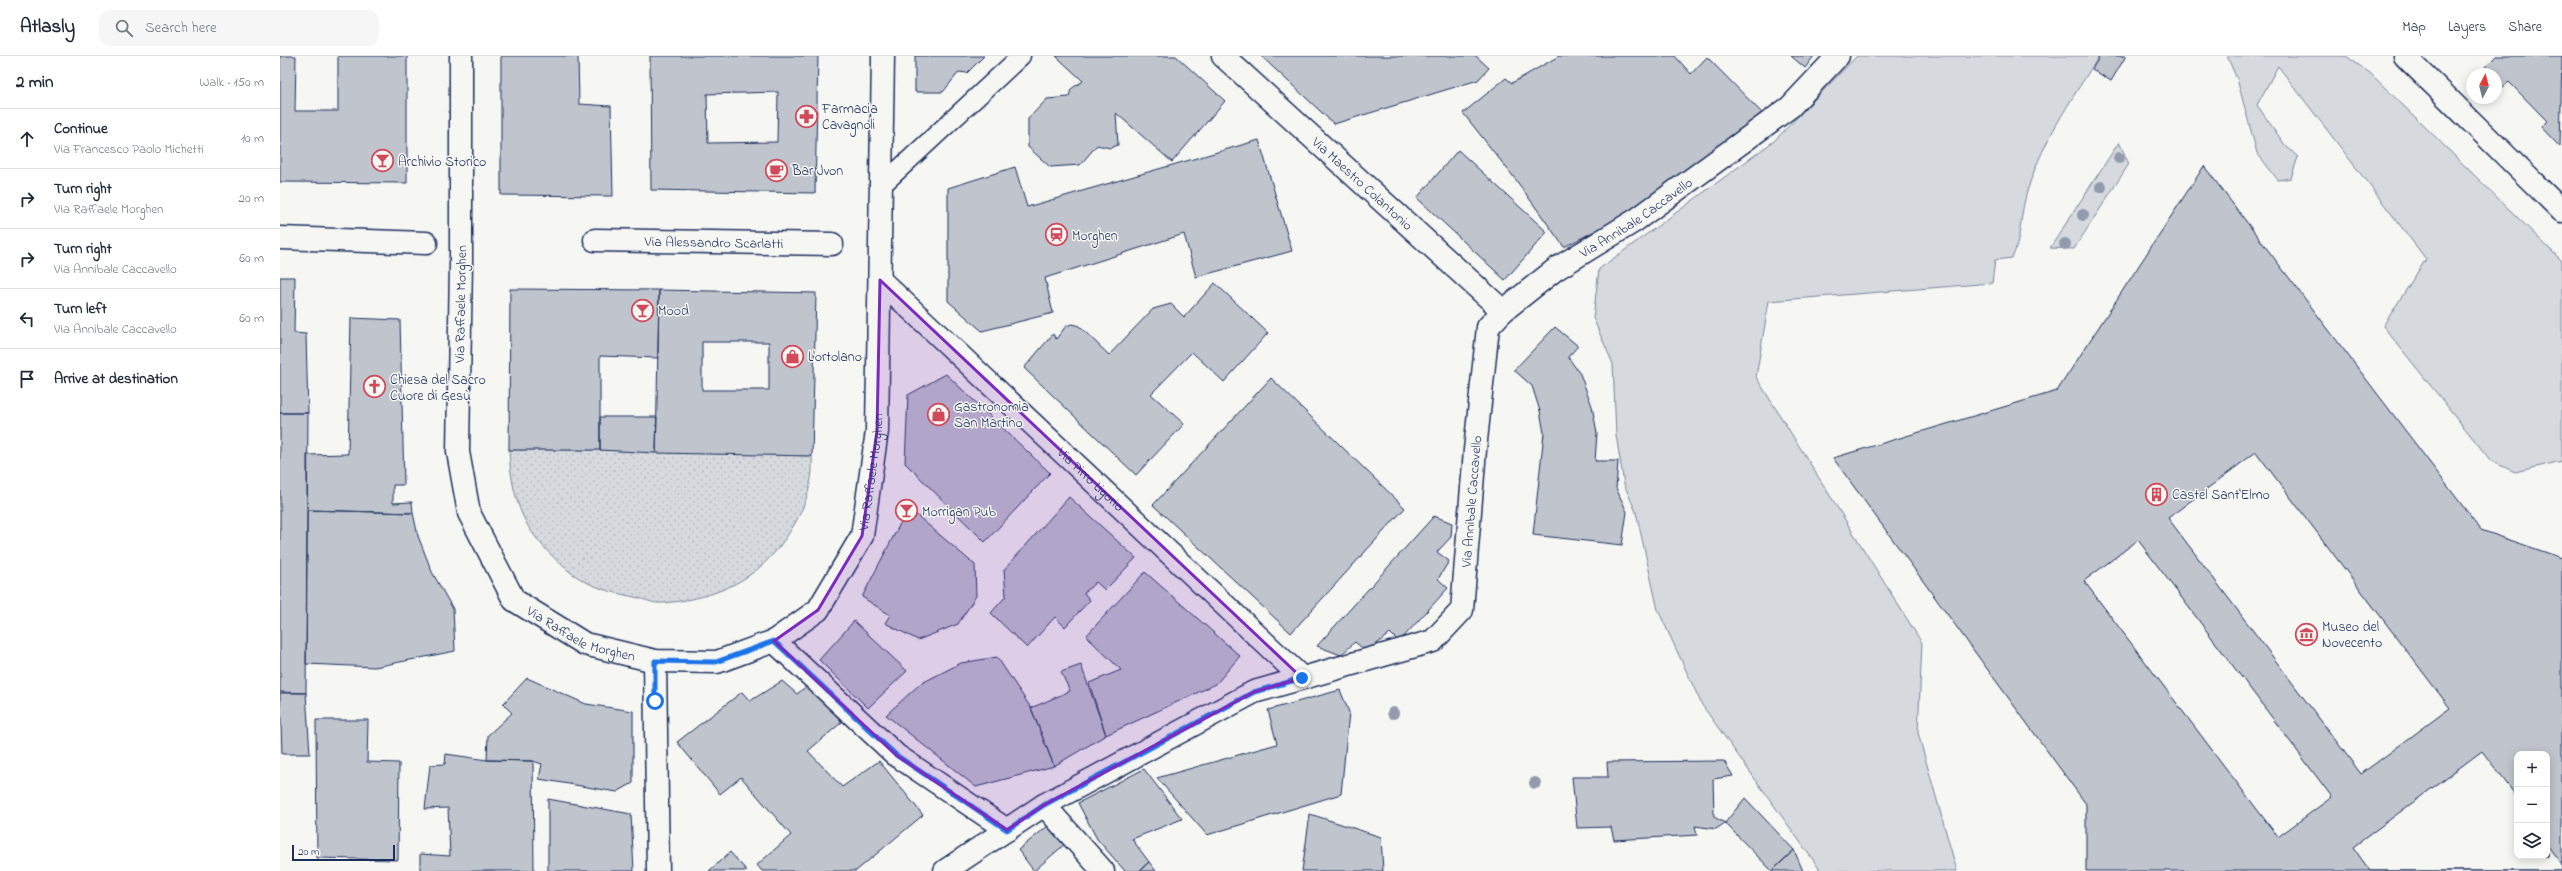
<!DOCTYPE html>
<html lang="en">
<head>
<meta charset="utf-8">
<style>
	body { margin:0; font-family:"Indie Flower",sans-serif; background:#f6f6f7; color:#1f2937 }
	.controls { position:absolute; right:12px; bottom:12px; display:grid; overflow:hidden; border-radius:8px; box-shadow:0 2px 10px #0003 }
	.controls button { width:36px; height:36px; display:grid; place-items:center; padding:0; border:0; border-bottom:1px solid #e0e1e3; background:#fff; color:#1f2937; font:20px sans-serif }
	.compass { position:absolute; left:2186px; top:12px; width:36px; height:36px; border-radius:50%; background:#fff; box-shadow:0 2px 10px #0003; rotate:7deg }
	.scale { position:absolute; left:12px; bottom:10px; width:103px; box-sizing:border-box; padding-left:4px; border:2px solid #1b2f5e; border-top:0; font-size:11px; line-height:14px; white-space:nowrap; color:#1b2f5e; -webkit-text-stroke:3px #f6f6f2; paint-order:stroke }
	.stop { position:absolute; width:12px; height:12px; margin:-9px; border:3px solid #1a73e8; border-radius:50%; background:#fff }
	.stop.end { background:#1a73e8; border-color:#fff; box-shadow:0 1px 4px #0008 }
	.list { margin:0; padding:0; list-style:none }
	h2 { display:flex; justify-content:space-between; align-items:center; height:52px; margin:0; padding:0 16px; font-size:17px }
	h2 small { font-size:13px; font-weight:400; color:#747a83 }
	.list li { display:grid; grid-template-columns:26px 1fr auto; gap:12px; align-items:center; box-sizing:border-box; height:60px; padding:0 16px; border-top:1px solid #e0e1e3 }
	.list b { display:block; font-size:15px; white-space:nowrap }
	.list p { margin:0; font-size:13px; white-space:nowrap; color:#747a83 }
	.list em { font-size:13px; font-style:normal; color:#747a83 }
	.icon { flex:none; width:22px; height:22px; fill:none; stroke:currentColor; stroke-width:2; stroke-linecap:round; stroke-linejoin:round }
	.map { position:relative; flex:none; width:2282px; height:815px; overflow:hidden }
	header { display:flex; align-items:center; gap:24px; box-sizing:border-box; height:56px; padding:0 20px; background:#fff; border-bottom:1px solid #e0e1e3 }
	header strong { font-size:19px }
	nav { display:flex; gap:22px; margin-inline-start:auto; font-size:14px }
	.search { width:280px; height:36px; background:#f6f6f7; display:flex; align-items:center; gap:10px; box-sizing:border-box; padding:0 14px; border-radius:12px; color:#747a83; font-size:15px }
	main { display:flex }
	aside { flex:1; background:#fff }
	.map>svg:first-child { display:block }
	.grass { fill:#d6d9dd; stroke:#78849e }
	.garden { fill:url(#garden-dots); stroke:#78849e }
	.building { fill:#c0c4cd; stroke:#1b2f5e; fill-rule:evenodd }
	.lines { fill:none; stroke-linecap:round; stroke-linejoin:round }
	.service-casing { stroke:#1b2f5e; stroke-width:21 }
	.pedestrian-casing { stroke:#1b2f5e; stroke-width:25 }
	.minor-casing { stroke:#1b2f5e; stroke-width:25 }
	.service { stroke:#f6f6f2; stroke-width:18 }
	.pedestrian { stroke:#f6f6f2; stroke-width:22 }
	.minor { stroke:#f6f6f2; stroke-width:22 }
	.tree { fill:#929bae }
	.route { stroke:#1a73e8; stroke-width:5 }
	.marked { fill:#7b2cbf; fill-opacity:0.2; stroke:#7b2cbf; stroke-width:3; stroke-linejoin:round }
	.labels { text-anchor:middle; stroke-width:3; stroke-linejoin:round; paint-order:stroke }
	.poi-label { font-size:14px; fill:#1b2f5e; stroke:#f6f6f2; text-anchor:start }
	.street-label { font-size:14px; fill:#1b2f5e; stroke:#f6f6f2 }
</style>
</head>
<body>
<header>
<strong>Atlasly</strong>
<div class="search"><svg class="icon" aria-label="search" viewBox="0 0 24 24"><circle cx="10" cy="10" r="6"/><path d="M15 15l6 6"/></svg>Search here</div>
<nav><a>Map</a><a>Layers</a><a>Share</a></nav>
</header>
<main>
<aside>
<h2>2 min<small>Walk · 150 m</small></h2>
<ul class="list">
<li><svg class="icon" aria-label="ahead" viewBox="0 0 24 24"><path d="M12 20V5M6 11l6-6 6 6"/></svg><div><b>Continue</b><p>Via Francesco Paolo Michetti</p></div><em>10 m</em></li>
<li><svg class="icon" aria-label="right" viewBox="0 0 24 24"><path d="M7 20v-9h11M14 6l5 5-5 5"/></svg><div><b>Turn right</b><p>Via Raffaele Morghen</p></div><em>20 m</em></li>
<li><svg class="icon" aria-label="right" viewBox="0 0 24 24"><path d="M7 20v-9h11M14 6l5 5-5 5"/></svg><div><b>Turn right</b><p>Via Annibale Caccavello</p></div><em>60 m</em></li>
<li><svg class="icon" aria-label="left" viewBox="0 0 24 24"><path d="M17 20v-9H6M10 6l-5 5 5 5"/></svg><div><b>Turn left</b><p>Via Annibale Caccavello</p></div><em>60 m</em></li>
<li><svg class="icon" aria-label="arrive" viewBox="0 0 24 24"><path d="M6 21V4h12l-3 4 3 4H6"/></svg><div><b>Arrive at destination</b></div></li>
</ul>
</aside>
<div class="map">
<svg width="2282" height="815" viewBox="0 0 2282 815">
	<defs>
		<pattern id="garden-dots" width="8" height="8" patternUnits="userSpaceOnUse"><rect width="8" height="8" fill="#d6d9dd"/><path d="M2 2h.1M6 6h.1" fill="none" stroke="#b7bbc0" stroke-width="1.8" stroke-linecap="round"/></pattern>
	</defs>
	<rect width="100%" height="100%" fill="#f6f6f2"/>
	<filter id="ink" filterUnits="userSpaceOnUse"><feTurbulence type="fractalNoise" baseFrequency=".025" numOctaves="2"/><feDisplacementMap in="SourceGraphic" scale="8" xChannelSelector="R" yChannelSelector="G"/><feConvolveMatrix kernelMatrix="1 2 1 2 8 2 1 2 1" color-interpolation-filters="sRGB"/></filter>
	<g filter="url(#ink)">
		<path class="grass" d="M1577,0H1819C1790,46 1759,90 1745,143C1740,163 1741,184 1732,202L1715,204L1712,227L1489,245L1476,321L1642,587L1638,677L1677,815H1541L1422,649L1378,554L1356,456L1344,428L1336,379L1333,308L1313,262L1319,213L1494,85Z
			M1947,0H2066L2090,17L2282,205V405L2235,416L2211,405L2103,270L2146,203L1998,10L1977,49L2005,89L2018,101L2011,122L1998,124L1977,97L1957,23Z
			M1839,86L1849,108L1794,193L1770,192Z"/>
		<path class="garden" d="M229,394H320L532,400C534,428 524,454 509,477C480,523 437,543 382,547C375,548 366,544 359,542C339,538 316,533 299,522C283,513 257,486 248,470C235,448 230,419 229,394Z"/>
		<path class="building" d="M0,0H16L15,55H58V0H127V127L0,126Z
			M221,0H298L299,48L331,50L333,140L221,139Z
			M370,0H538L535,137L371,134ZM498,36L497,86L428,87L427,38Z
			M635,0H704L687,17L679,16L663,36H635Z
			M776,0H896L945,45L892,106L836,57L838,89L830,92L817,89L800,109L770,111L748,91V63L767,43L789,41L791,33L803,25Z
			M981,0H1196L1209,12L1198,24L1054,68Z
			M1279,0H1395L1411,18L1427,1L1485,60L1338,163L1284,191L1236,124L1183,57L1226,22L1232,27Z
			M1511,0H1534L1525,12Z
			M1820,0H1846L1831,25L1812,13Z
			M2216,0H2282L2280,91L2261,71L2267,65L2229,26L2223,31L2216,24V18H2210L2204,12Z
			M979,84L1012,195L916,221L904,178L765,222L773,257L702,275L668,245V132L735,111L747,151Z
			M1178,94L1267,176L1225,224L1137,142Z
			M1924,110L2201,474L2282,502V815H1806V748L1553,402L1777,335ZM2237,698H2267V800H2237Z
			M0,221H15L14,277L26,278L28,357H0Z
			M935,227L988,277L944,326L912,296L871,338L904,368L856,419L744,312L773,278L776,283L786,270L792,268L799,270L829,299L873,253L891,248L904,261Z
			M230,233L379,234L378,302L320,300V394H229Z
			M379,234L536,237L532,400L376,397ZM422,286H489V334H422Z
			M71,262L120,264L124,429H113V447L132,446L133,457L27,454V399L68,398Z
			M1275,271L1298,290L1288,301L1300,318L1312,350L1317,377L1315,405H1338L1336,432L1347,456L1342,489L1253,479L1264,377L1260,355L1252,330L1234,314Z
			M666,318L770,417L705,486L625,407L628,339Z
			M991,322L1125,452L1011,577L873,449Z
			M0,357H28L26,637L0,636Z
			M320,361H377L376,397L320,394Z
			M1976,396L2170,652L2081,718L1888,462Z
			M789,441L856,502L825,534L816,526L804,537L810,544L785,571L775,561L747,592L711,557L726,540L724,514Z
			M27,454L133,457L138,480L152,516L173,553L175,595L95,611L26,608Z
			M633,456L695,509L696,540L678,568L638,584L605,567L610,559L582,541L624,460Z
			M1154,460L1172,467L1171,481L1157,496L1169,505L1158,523L1168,532L1119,586L1110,577L1087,596L1075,586L1061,599L1037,590Z
			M1858,484L2052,741L1998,781L1804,525Z
			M865,516L960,600L936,628L826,679L809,627L841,614L806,580Z
			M574,565L627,615L588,652L539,604Z
			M717,601L751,652L774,710L696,731L606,659L640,628L681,607Z
			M801,609L826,679L774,710L751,652L790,635L781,616Z
			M247,622L306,648L353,655V727L337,736L259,723L262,708L253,705L207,704L208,679L232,657L223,648Z
			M502,625L517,638L529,628L562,666L528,695L562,731L599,705L643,759L576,815H482L477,809L511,779L461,721L440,738L397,686L462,636L470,645Z
			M1060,634L1069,656L1061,738L927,779L877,722L997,688L988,654Z
			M0,637H26L30,698H2Z
			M36,664H88L87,706L119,707L118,804L37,802Z
			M2202,695L2237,741V800H2267V789L2282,809V815H2090L2073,791Z
			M166,698L207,704L253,705L254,815H140V798L170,800L168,752L145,753L150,709L165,708Z
			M1444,705L1453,720L1433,723L1434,761L1445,767L1436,773L1415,770L1417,779L1334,784L1331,771L1297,772L1292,721H1328L1327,706Z
			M864,713L902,763L852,783L869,806L859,815H845L817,783L798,747Z
			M1465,742L1514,794L1492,815L1445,767Z
			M268,743L351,758L354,815H268Z
			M1030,758L1101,781L1103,815H1022Z
			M768,770L785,788L754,815L738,794Z
			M1514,794L1523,815H1492Z
			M450,796L467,815H429Z
			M869,806L876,815H859Z"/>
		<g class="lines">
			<defs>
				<path id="service" d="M602,129L741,0"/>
				<g id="pedestrian">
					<path d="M0,182L146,187"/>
					<path id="s1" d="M315,184L552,188"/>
				</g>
				<g id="minor">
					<path id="s2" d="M181,0V205L178,396L189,457L234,544L305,588L375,605L437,606L494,585L538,554L582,480L597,375L603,0"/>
					<path id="s3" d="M943,0L1223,255"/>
					<path d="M2125,0L2282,155"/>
					<path id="s4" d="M600,224L1022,622"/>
					<path d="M494,585L616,699L727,774"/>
					<path d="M375,605L378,815"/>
					<path d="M764,749L823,815"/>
					<path id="s5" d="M665,815L764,749L974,636L1153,585L1182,554L1195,394L1208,271L1223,255L1276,213L1356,164L1510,51L1558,0"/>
				</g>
			</defs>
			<use href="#service" class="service-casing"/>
			<use href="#pedestrian" class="pedestrian-casing"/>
			<use href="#minor" class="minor-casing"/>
			<use href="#service" class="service"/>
			<use href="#pedestrian" class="pedestrian"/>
			<use href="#minor" class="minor"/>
		</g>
		<g class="tree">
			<circle cx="1839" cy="102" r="6"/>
			<circle cx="1821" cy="131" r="6"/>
			<circle cx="1803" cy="159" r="6"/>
			<circle cx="1785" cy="188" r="6"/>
			<circle cx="1113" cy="657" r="6"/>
			<circle cx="1255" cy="727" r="6"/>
		</g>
	</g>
	<g class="lines" filter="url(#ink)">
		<path class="route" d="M375,645V605L436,606L494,585L616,699L727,774L764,749L974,636L1022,622"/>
	</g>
	<path class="marked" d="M600,224L1022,622L974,636L764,749L727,774L616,699L494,585L538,554L582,480L597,375Z"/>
	<defs>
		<symbol id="pharmacy-ring" viewBox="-11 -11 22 22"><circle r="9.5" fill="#f6f6f2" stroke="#d1495b" stroke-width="1.5"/><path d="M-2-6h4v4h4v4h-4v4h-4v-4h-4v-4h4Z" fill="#d1495b"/></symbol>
		<symbol id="bar-ring" viewBox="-11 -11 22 22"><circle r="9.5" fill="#f6f6f2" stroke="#d1495b" stroke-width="1.5"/><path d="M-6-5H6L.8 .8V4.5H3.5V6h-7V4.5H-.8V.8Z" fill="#d1495b"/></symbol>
		<symbol id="cafe-ring" viewBox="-11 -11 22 22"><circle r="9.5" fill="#f6f6f2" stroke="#d1495b" stroke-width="1.5"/><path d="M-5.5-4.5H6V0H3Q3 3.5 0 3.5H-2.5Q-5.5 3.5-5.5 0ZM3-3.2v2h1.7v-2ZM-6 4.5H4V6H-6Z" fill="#d1495b"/></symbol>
		<symbol id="station-ring" viewBox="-11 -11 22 22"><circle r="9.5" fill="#f6f6f2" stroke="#d1495b" stroke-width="1.5"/><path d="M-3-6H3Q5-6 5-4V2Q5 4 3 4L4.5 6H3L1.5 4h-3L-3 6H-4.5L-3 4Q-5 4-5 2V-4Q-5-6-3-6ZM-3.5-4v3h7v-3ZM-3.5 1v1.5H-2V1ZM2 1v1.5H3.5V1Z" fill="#d1495b"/></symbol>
		<symbol id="shop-ring" viewBox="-11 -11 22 22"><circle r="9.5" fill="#f6f6f2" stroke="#d1495b" stroke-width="1.5"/><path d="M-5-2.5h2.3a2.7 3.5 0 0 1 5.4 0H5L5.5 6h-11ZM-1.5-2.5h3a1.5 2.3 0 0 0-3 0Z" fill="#d1495b"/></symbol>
		<symbol id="church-ring" viewBox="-11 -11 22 22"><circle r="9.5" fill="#f6f6f2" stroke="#d1495b" stroke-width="1.5"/><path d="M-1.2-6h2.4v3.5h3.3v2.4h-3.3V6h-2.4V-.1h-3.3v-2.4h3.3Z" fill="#d1495b"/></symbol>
		<symbol id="building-ring" viewBox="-11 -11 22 22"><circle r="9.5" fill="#f6f6f2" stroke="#d1495b" stroke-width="1.5"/><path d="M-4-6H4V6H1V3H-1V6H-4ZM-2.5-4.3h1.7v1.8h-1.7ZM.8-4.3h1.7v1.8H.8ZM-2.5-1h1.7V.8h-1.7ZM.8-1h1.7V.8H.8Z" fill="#d1495b"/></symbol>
		<symbol id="museum-ring" viewBox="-11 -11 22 22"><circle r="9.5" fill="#f6f6f2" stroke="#d1495b" stroke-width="1.5"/><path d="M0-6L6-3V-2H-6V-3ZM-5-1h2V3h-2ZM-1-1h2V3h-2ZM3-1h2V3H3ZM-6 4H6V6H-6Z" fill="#d1495b"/></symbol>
	</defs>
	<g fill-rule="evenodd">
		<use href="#pharmacy-ring" x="514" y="48" width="25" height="25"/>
		<use href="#bar-ring" x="90" y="92" width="25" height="25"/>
		<use href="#cafe-ring" x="484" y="102" width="25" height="25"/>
		<use href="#station-ring" x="764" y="166" width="25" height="25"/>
		<use href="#bar-ring" x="350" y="242" width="25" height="25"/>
		<use href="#shop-ring" x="500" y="288" width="25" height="25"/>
		<use href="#church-ring" x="82" y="318" width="25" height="25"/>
		<use href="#shop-ring" x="646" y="346" width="25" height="25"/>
		<use href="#building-ring" x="1864" y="426" width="25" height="25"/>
		<use href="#bar-ring" x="614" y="442" width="25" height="25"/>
		<use href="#museum-ring" x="2014" y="566" width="25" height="25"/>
	</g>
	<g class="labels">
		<g class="poi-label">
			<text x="542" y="57">Farmacia<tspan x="542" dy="16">Cavagnoli</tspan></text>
			<text x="118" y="110">Archivio Storico</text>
			<text x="512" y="119">Bar Jvon</text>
			<text x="792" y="184">Morghen</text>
			<text x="378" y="259">Mood</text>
			<text x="528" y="305">L'ortolano</text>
			<text x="110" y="328">Chiesa del Sacro<tspan x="110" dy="16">Cuore di Gesù</tspan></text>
			<text x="674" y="355">Gastronomia<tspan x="674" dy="16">San Martino</tspan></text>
			<text x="1892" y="443">Castel Sant'Elmo</text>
			<text x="642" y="460">Morrigan Pub</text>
			<text x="2042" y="575">Museo del<tspan x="2042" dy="16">Novecento</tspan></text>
		</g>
		<g class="street-label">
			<text dy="5" stroke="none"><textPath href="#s3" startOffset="189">Via Maestro Colantonio</textPath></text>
			<text dy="5" stroke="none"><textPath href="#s5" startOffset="1055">Via Annibale Caccavello</textPath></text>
			<text dy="5" stroke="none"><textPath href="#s1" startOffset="119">Via Alessandro Scarlatti</textPath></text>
			<text transform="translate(180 248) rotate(-89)" y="5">Via Raffaele Morghen</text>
			<text dy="5" stroke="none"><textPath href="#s2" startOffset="1039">Via Raffaele Morghen</textPath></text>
			<text dy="5" stroke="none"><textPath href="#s4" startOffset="290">Via Pirro Ligorio</textPath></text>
			<text dy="5" stroke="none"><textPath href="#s5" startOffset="695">Via Annibale Caccavello</textPath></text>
			<text dy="5" stroke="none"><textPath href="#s2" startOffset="632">Via Raffaele Morghen</textPath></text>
		</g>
	</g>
</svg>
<div class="controls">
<button>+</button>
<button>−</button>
<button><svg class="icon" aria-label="layers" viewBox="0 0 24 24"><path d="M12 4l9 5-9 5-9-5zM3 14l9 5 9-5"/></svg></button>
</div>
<svg class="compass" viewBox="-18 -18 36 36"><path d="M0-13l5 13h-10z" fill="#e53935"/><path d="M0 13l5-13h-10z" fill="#747a83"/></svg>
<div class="scale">20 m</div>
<div class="stop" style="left:375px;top:645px"></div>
<div class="stop end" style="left:1022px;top:622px"></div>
</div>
</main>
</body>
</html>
